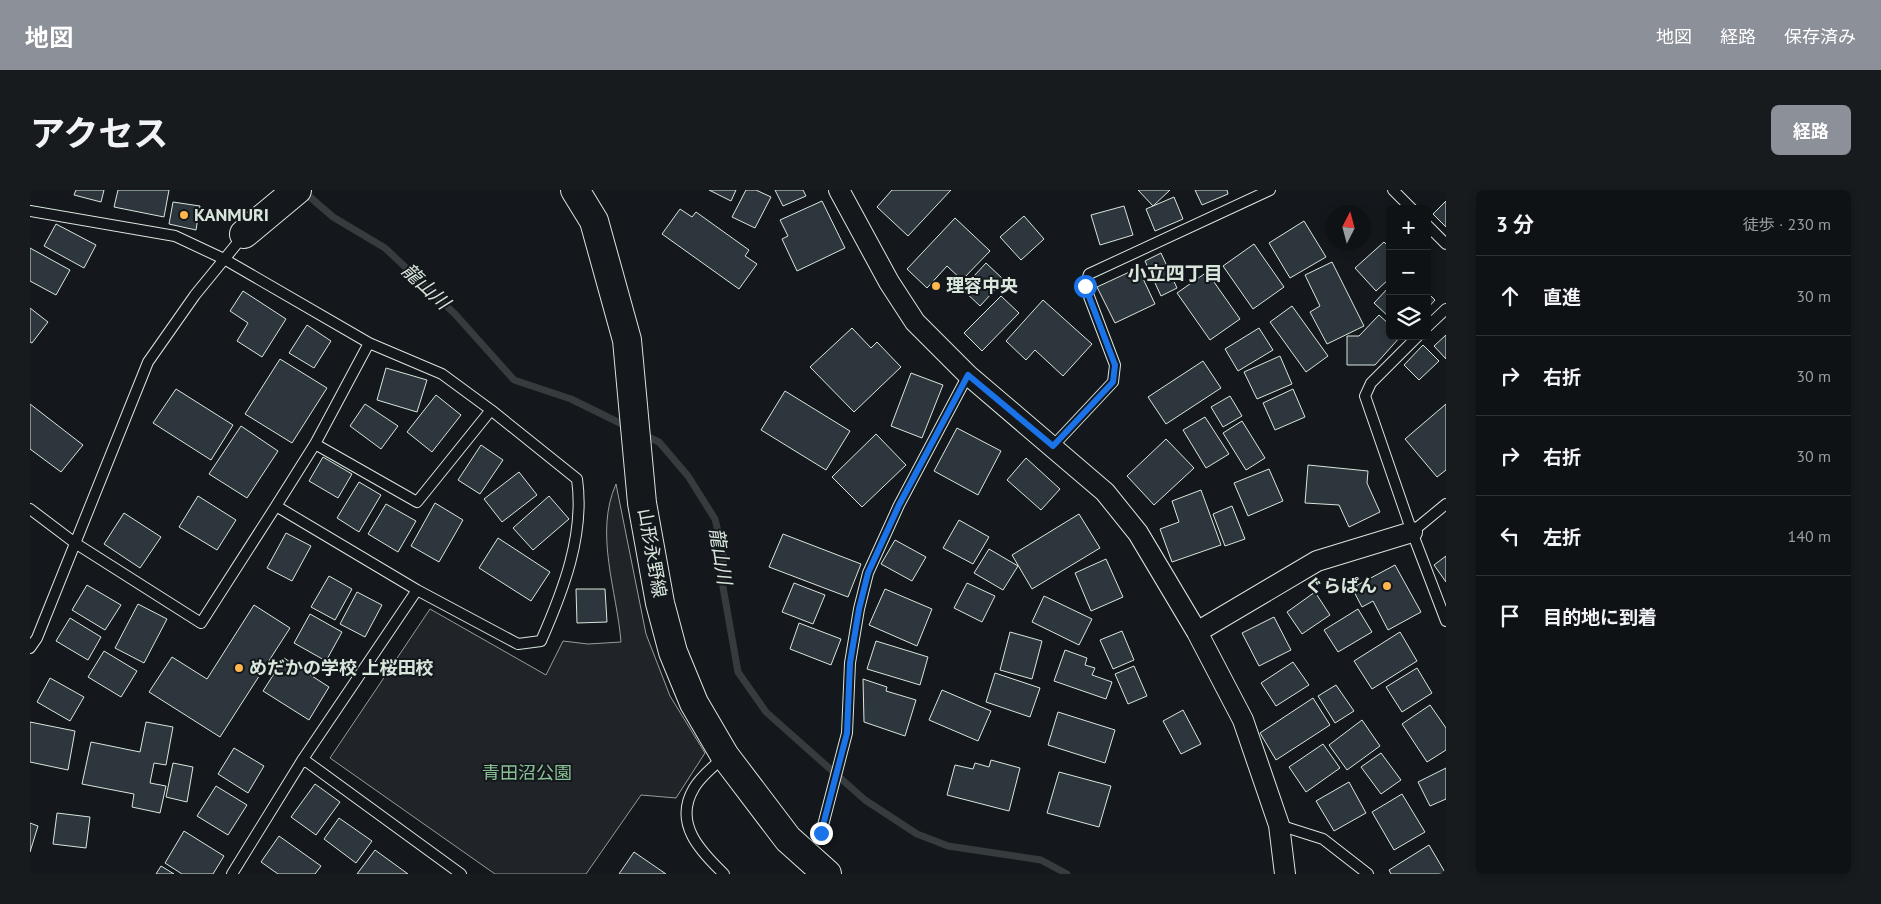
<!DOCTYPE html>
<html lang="ja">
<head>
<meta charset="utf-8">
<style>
	body { margin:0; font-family:"PT Sans","Noto Sans JP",sans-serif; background:#181b1e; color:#f1f3f6 }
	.controls { position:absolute; right:15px; top:15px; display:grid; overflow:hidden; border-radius:8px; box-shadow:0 2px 8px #0003 }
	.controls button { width:45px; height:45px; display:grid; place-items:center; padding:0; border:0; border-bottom:1px solid #2f3234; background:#0f1215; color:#f1f3f6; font:25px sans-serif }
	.compass { position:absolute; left:1296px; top:15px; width:45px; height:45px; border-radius:50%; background:#0f1215; box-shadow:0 2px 8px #0003; rotate:6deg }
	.stop { position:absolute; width:15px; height:15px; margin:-11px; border:4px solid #1a73e8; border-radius:50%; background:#fff }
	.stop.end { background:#1a73e8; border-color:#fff; box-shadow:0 1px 5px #0008 }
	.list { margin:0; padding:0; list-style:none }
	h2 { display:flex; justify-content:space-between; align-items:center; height:65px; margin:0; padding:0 20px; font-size:21px }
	h2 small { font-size:16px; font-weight:400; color:#9b9ea0 }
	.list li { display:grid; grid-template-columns:32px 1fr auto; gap:15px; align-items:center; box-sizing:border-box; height:80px; padding:0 20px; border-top:1px solid #2f3234 }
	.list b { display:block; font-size:19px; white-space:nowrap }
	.list em { font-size:16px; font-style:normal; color:#9b9ea0 }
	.icon { flex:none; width:28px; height:28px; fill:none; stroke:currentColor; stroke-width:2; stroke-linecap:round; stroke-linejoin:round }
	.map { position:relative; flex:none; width:1416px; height:684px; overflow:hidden; border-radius:8px }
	header { display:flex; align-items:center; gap:30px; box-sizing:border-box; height:70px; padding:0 25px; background:#8c9099; color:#fff }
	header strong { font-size:24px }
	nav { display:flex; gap:28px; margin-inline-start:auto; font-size:18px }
	.intro { display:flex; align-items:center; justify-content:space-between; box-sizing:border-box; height:120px; padding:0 30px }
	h1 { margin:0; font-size:35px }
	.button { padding:12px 22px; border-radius:8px; background:#8c9099; color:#fff; font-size:18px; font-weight:700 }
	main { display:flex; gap:30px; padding:0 30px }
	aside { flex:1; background:#0f1215; border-radius:8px; box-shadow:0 2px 8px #0003 }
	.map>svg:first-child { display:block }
	.green { fill:#202428; stroke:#939e99 }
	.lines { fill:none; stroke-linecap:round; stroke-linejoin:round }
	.stream { stroke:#363b3e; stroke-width:7 }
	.building { fill:#2c363c; stroke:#d8e6dc }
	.lane-casing { stroke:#d8e6dc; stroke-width:12 }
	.street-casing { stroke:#d8e6dc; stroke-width:22 }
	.secondary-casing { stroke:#d8e6dc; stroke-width:30 }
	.primary-casing { stroke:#d8e6dc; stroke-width:30 }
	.lane { stroke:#14181c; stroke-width:10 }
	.street { stroke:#14181c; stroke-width:20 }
	.secondary { stroke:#14181c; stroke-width:28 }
	.primary { stroke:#14181c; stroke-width:28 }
	.route { stroke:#1a73e8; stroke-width:6 }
	.poi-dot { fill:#ffb74d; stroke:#14181c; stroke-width:2 }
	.labels { text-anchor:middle; stroke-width:4; stroke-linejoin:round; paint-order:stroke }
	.poi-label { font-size:18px; font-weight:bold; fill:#d8e6dc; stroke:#14181c; text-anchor:start }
	.street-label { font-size:18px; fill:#d8e6dc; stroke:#14181c }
	.park-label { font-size:18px; fill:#8ac095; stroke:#14181c }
	.neighbourhood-label { font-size:19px; font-weight:bold; fill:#d8e6dc; stroke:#14181c }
	.water-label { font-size:19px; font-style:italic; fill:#d8e6dc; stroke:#14181c }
</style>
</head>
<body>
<header>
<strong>地図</strong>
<nav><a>地図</a><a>経路</a><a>保存済み</a></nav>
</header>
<div class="intro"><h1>アクセス</h1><a class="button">経路</a></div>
<main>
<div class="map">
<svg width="1416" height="684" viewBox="0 0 1416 684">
	<rect width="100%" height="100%" fill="#14181c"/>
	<path class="green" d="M586,294L616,444L640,506L675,563L646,608L611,605L556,684H465L300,568L400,419L516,485L533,451L558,454L591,452C587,401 564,343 586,294Z"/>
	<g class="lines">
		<path class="stream" d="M273,1L303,27L355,58L425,124L484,190L541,209L598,237
			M612,244L629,252L658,286L685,329L693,362V397L708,482L736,522L835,610L887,644L918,656L1011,670L1037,684"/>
	</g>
	<path class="building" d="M46,0H74L71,12L44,5Z
		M88,0H139L134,27L84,17Z
		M679,0H706L701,11Z
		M716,0H726L741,7L725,38L702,27Z
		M745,0H773L776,6L753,16Z
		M862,0H921L878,46L847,17Z
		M1108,0H1140L1123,16Z
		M1165,0H1197L1198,4L1172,15Z
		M1144,7L1153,29L1125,41L1116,19Z
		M792,11L815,58L767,81L752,49L758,46L750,30Z
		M1416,11V37L1403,24Z
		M143,12L170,16L166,40L139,34Z
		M1094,16L1103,45L1070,55L1061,25Z
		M650,19L662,27L666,22L719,60L715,66L727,74L709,99L632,44Z
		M994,26L1014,49L991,70L970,47Z
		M925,28L960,61L932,90L917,76L897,98L877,79Z
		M1274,31L1296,67L1260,88L1239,53Z
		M26,34L66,55L54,78L14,56Z
		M1354,52L1360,58V88L1346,101L1325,78Z
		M1224,54L1254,97L1223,119L1193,76Z
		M0,58L40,80L26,105L0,91Z
		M1131,63L1147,98L1131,106L1115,71Z
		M1302,72L1334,136L1297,154L1280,122L1290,116L1275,85Z
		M956,73L974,90L950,116L932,99Z
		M1108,78L1125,114L1085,133L1067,97Z
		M1177,82L1210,129L1180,150L1147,103Z
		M1360,96V128L1344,113Z
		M213,101L256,129L232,167L207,151L218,133L200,121Z
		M1397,102L1405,110L1397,119Z
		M971,106L989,123L952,161L934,143Z
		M1013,110L1062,154L1033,186L1005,160L996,170L976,151Z
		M1262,116L1298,166L1276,182L1240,132Z
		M0,118L18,132L2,153L0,152Z
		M1349,125L1360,135V146H1371L1345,175H1317V146H1329Z
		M277,135L301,151L284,178L259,163Z
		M822,138L841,158L847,152L871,177L824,222L780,177Z
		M1229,138L1243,160L1208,181L1195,159Z
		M1416,145V169L1404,156Z
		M1393,155L1409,171L1389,190L1374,175Z
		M1250,166L1262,194L1227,209L1214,182Z
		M250,169L297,198L262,253L215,224Z
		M1173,171L1191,198L1136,234L1118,207Z
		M356,178L397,190L387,222L347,210Z
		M881,183L913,195L892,248L861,236Z
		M146,199L203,235L181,270L123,233Z
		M1263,199L1275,227L1245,240L1233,213Z
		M755,201L820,241L796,280L731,240Z
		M406,205L431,225L402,262L377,242Z
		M1200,206L1212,226L1193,237L1181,217Z
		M0,214L53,255L31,282L0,259Z
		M335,214L368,236L351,259L320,236Z
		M1416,214V280L1407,287L1375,249Z
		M1175,227L1199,264L1176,278L1153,240Z
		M1212,231L1235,268L1216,280L1193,243Z
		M211,236L248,261L217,308L179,284Z
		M927,238L971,261L948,305L904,281Z
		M846,244L876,275L832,317L802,287Z
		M1136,249L1164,278L1124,315L1097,286Z
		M451,255L473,270L450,304L428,290Z
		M293,267L322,284L308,308L279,291Z
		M996,268L1030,299L1011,320L977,290Z
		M1278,275L1338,281L1337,293L1350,322L1319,337L1309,315L1275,313Z
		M1239,279L1253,311L1218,326L1204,293Z
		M489,282L507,305L472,332L454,309Z
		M329,292L351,305L329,342L307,328Z
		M1171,300L1191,355L1142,372L1130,339L1149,332L1142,311Z
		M168,306L206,330L187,360L149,337Z
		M519,306L539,329L503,360L483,338Z
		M405,313L433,330L409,372L381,356Z
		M356,314L386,331L368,362L338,344Z
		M1202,316L1215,349L1195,356L1183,324Z
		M94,323L131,347L110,378L74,354Z
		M1049,324L1070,358L1002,399L982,365Z
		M929,330L959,347L943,374L913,358Z
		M256,343L281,356L262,391L237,378Z
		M753,344L831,374L818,407L739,377Z
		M468,348L520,382L501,411L449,378Z
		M865,350L896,367L882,391L851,374Z
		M959,359L988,376L973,400L944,383Z
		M1416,366V392L1404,375Z
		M1076,369L1093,407L1061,421L1045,383Z
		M1365,375L1391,422L1358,440L1343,411L1332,417L1322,398Z
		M299,386L322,399L305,430L281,417Z
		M764,393L795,405L783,434L752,422Z
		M937,393L965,406L952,432L924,418Z
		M57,395L91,415L75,440L42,420Z
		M546,399H575L577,432L547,433Z
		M855,399L902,419L887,456L839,435Z
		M327,402L352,415L335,447L310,434Z
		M1285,402L1300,425L1272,444L1257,422Z
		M1014,406L1062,429L1049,455L1002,432Z
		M108,414L137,429L114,473L85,458Z
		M224,415L260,438L190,547L119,502L142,467L177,489Z
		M1328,419L1342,442L1308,462L1294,440Z
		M280,424L312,442L296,471L264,453Z
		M1244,427L1261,460L1229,476L1212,443Z
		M40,428L71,447L58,470L26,451Z
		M769,433L811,449L801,475L760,459Z
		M1092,441L1104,470L1083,479L1070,450Z
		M980,442L1012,451L1002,489L970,480Z
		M1370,442L1387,471L1342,499L1324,471Z
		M846,451L898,467L890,495L837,479Z
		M1035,460L1057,468L1055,475L1065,478L1062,485L1082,492L1076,509L1024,491Z
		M74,461L107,481L91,507L58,487Z
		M254,468L299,497L279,530L233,501Z
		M1263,472L1279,495L1246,516L1231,493Z
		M1104,476L1117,506L1098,514L1085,484Z
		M1387,478L1402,503L1372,522L1356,497Z
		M965,483L1010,498L1000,527L956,512Z
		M20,488L54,507L40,531L7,512Z
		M833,489L857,497L856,501L886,510L875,546L834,532Z
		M1306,495L1324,521L1305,533L1288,506Z
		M912,500L961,521L948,551L899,530Z
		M1283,508L1300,535L1246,570L1230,543Z
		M1400,515L1416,538V560L1397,572L1372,534Z
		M1153,520L1171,554L1151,564L1133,531Z
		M1028,522L1085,540L1075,573L1018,555Z
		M1332,530L1350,556L1317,580L1299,555Z
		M0,532L45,541L38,580L0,572Z
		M116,532L143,537L136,575L124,573L120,593L136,596L130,623L102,617L104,604L52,594L61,552L110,562Z
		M1293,554L1310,578L1276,602L1259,577Z
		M204,558L234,576L218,603L188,584Z
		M1351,563L1371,590L1351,604L1331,577Z
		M961,570L990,578L979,621L917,605L925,575L943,579L945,573L959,577Z
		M143,573L163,577L157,612L136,607Z
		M1416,578V609L1400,616L1388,592Z
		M1029,582L1081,596L1069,637L1017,623Z
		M1319,592L1336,623L1304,641L1286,611Z
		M285,594L310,612L286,645L261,627Z
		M186,596L217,615L198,645L167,626Z
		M1372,604L1395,642L1364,660L1342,622Z
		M27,623L60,627L56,658L23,654Z
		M309,628L342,651L326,673L294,649Z
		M0,633L8,636L0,662Z
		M154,641L194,666L183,684H152L135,673Z
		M249,646L291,676L285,684H248L231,672Z
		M1399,655L1416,684H1361L1359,680Z
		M345,660L378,684H327Z
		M604,662L636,684H589Z
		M131,676L144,684H126Z"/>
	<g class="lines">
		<defs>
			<path id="lane" d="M1363,0L1382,19
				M0,21L145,46L194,69L339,153L285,254L246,316L387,400L273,569L431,684
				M1397,35L1416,54
				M1397,137L1416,119
				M1388,146L1341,193L1335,206L1382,342L1416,431
				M339,153L412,184L461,220L547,289C555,345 533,401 511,451L488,454L387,400
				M285,254L387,312L461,220
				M1023,256L1083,192L1085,175L1055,96L1059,84L1240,0
				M0,319L45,353L171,433L246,316
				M1382,342L1416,314
				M0,458L7,448L118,172L165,105L214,45
				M694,567C684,576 671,586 664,598C643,633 670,661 694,684
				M1249,635L1293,649L1338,684
				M791,643L817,543L820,473L829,419L838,383L869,315L938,185
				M202,684L273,569"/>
			<path id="street" d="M809,0L859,92L885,132L938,185L1075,302L1108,343L1167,442L1213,530L1249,635L1255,684
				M1167,442L1287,371L1382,342"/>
			<path id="secondary" d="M214,44L267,0"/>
			<path id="primary" d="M545,0L564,31L597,150L612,313L630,413L643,462L664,513L695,566L758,649L797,684"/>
		</defs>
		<use href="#lane" class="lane-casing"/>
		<use href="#street" class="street-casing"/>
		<use href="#secondary" class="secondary-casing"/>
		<use href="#primary" class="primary-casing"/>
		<use href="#lane" class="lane"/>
		<use href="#street" class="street"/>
		<use href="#secondary" class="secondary"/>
		<use href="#primary" class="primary"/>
	</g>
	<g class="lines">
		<path class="route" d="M791,643L817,543L820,473L829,419L838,383L869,315L938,185L1023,256L1083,192L1085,175L1055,96"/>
	</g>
	<g class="poi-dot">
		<circle cx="154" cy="25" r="5"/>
		<circle cx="906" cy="96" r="5"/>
		<circle cx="1357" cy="396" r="5"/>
		<circle cx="209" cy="478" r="5"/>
	</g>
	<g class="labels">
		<g class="poi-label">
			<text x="164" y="31">KANMURI</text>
			<text x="916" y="102">理容中央</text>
			<text x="1347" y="402" text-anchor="end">ぐらぱん</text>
			<text x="219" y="484">めだかの学校 上桜田校</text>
		</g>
		<g class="street-label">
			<text transform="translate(622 363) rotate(80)" y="6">山形永野線</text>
		</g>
		<g class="park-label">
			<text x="497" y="589">青田沼公園</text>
		</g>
		<g class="neighbourhood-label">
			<text x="1145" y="90">小立四丁目</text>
		</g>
		<g class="water-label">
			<text transform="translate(396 96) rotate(43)" y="7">龍山川</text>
			<text transform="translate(691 366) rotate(81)" y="7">龍山川</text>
		</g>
	</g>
</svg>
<div class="controls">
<button>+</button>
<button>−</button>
<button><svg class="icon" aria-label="layers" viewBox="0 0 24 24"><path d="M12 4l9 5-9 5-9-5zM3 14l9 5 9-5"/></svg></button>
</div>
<svg class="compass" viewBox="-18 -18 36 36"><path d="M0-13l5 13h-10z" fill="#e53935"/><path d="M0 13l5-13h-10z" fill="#9b9ea0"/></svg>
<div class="stop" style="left:1055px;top:96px"></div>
<div class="stop end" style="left:791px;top:643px"></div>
</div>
<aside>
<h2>3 分<small>徒歩 · 230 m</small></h2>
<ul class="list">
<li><svg class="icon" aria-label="ahead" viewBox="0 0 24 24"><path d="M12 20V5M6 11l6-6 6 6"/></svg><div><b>直進</b></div><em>30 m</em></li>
<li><svg class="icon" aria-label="right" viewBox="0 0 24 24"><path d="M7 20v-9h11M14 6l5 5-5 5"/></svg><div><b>右折</b></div><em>30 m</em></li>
<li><svg class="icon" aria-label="right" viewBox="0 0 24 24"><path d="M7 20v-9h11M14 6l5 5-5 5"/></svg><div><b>右折</b></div><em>30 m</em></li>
<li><svg class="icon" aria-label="left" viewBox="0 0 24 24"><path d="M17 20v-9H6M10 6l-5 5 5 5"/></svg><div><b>左折</b></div><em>140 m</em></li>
<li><svg class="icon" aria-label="arrive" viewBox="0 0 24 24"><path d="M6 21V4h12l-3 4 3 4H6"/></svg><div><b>目的地に到着</b></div></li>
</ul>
</aside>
</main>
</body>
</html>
